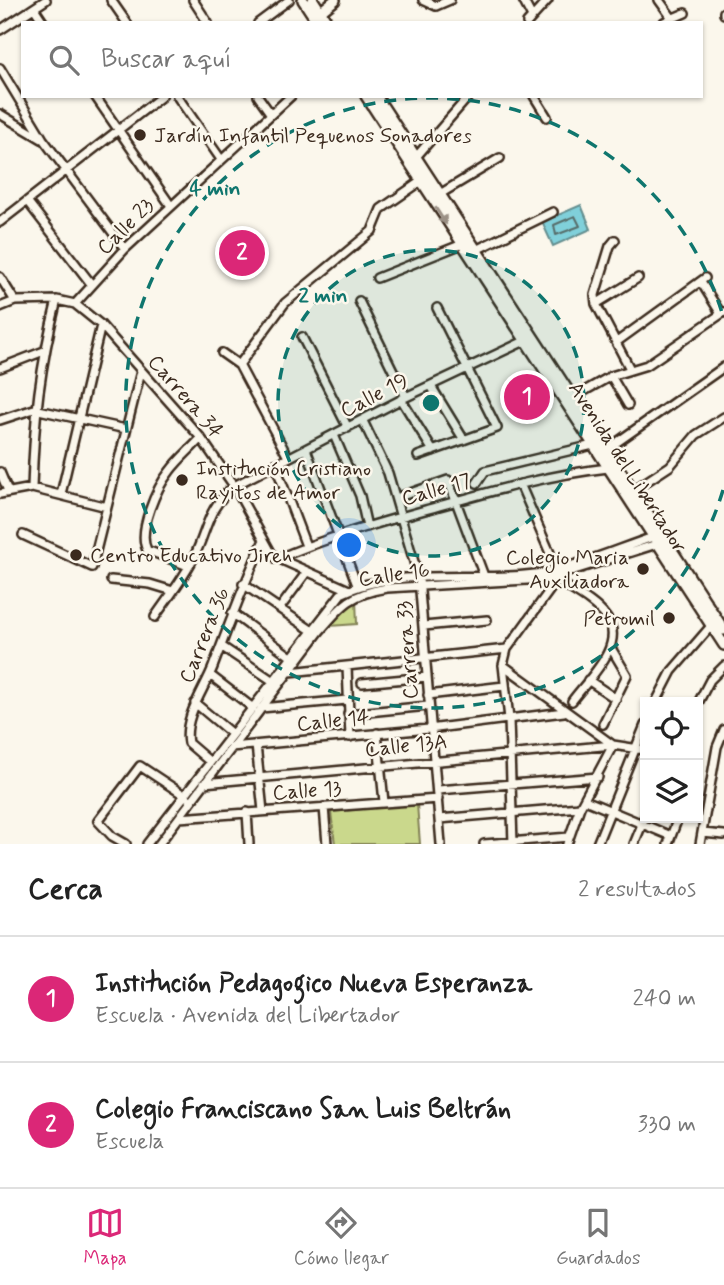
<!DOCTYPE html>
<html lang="es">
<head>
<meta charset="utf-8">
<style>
	body { margin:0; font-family:Mynerve,sans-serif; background:#f6f6f6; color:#222 }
	.controls { position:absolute; right:21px; bottom:21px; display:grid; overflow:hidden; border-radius:0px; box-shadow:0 2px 5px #0004 }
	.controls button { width:63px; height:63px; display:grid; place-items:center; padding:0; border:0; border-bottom:2px solid #e0e0e0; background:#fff; color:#222; font:35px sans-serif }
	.you { position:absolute; left:350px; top:546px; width:24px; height:24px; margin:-18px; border:5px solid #fff; border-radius:50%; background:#1a73e8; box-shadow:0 0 0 10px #1a73e833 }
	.badge { display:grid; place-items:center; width:46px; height:46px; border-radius:50%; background:#db2777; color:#fff; font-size:23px; font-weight:700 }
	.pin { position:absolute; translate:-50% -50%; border:4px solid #fff; box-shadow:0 2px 7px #0006 }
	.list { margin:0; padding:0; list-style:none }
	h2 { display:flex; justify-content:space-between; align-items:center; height:91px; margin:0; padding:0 28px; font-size:30px }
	h2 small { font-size:23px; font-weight:400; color:#767676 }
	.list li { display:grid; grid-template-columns:46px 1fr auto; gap:21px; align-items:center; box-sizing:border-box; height:126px; padding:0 28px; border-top:2px solid #e0e0e0 }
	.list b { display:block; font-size:26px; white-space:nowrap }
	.list p { margin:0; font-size:23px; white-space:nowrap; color:#767676 }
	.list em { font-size:23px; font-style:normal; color:#767676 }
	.icon { flex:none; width:38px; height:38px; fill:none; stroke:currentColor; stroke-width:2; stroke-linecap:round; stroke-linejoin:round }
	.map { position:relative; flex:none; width:724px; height:844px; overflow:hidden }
	.search { position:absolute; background:#fff; box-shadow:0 2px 5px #0004; left:21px; right:21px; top:21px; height:77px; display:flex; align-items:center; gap:18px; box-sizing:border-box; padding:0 24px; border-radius:0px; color:#767676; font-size:26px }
	.sheet { height:343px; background:#fff }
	nav { display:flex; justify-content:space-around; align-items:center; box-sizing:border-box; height:98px; border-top:2px solid #e0e0e0; background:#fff; font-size:19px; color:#767676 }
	nav a { display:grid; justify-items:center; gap:4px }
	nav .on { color:#db2777 }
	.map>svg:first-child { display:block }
	.green { fill:#cad88c; stroke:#828155; stroke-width:2 }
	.water { fill:#80d0da; stroke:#648e8f; stroke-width:2 }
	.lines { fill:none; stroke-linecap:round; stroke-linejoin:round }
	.shore { stroke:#576c69; stroke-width:2 }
	.minor-casing { stroke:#3b2a1e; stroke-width:12 }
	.major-casing { stroke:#3b2a1e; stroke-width:14 }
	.minor { stroke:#fbf7ec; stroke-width:7 }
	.major { stroke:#fbf7ec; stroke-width:9 }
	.oneway { fill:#9b9085 }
	.ring { fill:none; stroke:#0f766e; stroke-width:3.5; stroke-dasharray:12 9 }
	.poi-dot { fill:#3b2a1e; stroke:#fbf7ec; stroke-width:2.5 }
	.labels { text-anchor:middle; stroke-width:5; stroke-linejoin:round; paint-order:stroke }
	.poi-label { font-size:21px; fill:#3b2a1e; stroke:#fbf7ec; text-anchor:start }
	.street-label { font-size:21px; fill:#3b2a1e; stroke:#fbf7ec }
	.centre { fill:#0f766e; stroke:#fbf7ec; stroke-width:3.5 }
	.ring-label { font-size:21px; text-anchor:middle; font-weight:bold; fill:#0f766e; stroke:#fbf7ec; stroke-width:5; stroke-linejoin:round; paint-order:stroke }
</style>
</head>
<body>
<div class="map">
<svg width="724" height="844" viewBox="0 0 724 844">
	<rect width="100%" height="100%" fill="#fbf7ec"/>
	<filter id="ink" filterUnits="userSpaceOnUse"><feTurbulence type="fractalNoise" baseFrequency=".0143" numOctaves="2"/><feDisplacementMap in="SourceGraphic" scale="14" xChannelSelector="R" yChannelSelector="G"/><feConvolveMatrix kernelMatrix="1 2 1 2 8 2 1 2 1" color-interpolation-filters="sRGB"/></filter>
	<g filter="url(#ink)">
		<path class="green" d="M356,599L357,624L330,626C332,615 346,604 356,599Z
			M417,804L420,844H335L331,812Z"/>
		<path class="water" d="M581,205L591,229L553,246L542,222Z"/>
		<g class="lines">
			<path class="shore" d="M575,216L580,226L556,235L554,225Z"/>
			<defs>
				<path id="minor" d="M111,0L127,23
					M193,0L208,23
					M423,0L436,6L450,0
					M523,0L532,17
					M659,0L672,18
					M34,8L44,23
					M724,14V12
					M664,22L685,13
					M258,23L289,0
					M527,23L548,0
					M0,30L46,0
					M0,68L43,139L125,249
					M95,96L171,206
					M177,96L220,158
					M258,96L270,113
					M534,96L547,117
					M0,114L42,139
					M416,157L469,96
					M440,194L500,158
					M27,201L92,285
					M0,222L162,96
					M615,240L610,246L595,295L596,304L630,369
					M476,250L553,212
					M0,277L15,301
					M377,278L460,245
					M701,282L721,314
					M359,301L406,397
					M75,304L125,249L291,96
					M596,304L638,278
					M0,307L15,301L57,300L75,304L101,325L201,438L234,486L273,556L349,590
					M302,337L348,428
					M618,341L705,278
					M222,353L239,365L288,457
					M239,365L285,303L372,231L381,209L420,182
					M0,368L44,351
					M611,376L628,405
					M431,386L464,440
					M572,398L611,376L647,365L724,312
					M401,399L433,451
					M0,420L34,409L126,429
					M363,421L388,473L419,579L441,844
					M334,435L360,496L367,527
					M306,449L357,585
					M606,450L724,367
					M418,456L497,428L437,308
					M275,464L306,546
					M0,472L8,491
					M477,483L485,471L593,445
					M32,488C34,420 40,366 57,300
					M632,491L670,466L696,435L724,417
					M0,494L32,488L107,507
					M61,494L101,325
					M396,498L448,480L484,576
					M23,535L92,567L141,371
					M277,559C325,538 375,524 425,510C486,493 545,475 608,468
					M188,566L147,550C137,531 157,487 170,471C179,459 191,449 201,438
					M111,580L150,584L173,591
					M558,581C573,591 595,602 606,617C628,644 587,680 572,701
					M243,584L311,630
					M280,608L306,573
					M232,613L290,656
					M155,617C168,598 184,578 194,557C209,526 206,510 234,486L406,397L529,339
					M424,626L487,620
					M221,646L273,681
					M503,665L613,745
					M347,667L350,737
					M290,672L507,649
					M210,675L253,708
					M588,680L616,699
					M362,683L427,677
					M428,695L504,686
					M656,702L672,671L711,626
					M195,703L232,734
					M698,703L710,680L724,666
					M261,708L347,700
					M348,714L428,706
					M603,724L627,675L611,648
					M377,733L384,802
					M256,745L263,811
					M231,747L429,729L564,712
					M209,761L188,743C183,718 204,690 213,667C229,625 244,583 263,542
					M204,783L613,745L645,750
					M438,790L598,777
					M585,800L671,836
					M324,807L327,844
					M247,812L249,844
					M179,818L438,799
					M439,819L580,807
					M702,833L724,835
					M126,844L112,836L98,821L140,766L187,797
					M147,844L341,594C397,565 486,584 548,572C584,564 620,548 656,536
					M159,844L319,632C342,605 350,594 387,588L546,579L660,543
					M484,844L569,837
					M513,844L509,719L503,665L507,649L560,576L520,484
					M567,844L580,807L613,745
					M597,844L645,725
					M634,844L645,817
					M668,844L678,818
					M700,844L717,747L724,730"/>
				<path id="major" d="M303,0L318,23
					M313,0L328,23
					M314,17L335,0
					M366,96L724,645
					M376,96L724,630"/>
			</defs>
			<use href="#minor" class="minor-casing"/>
			<use href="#major" class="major-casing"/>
			<use href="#minor" class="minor"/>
			<use href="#major" class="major"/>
		</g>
		<defs><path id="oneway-solid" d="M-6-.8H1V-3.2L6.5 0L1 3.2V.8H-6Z" transform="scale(1.75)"/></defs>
		<use class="oneway" href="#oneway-solid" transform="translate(441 216) rotate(57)"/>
	</g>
	<circle cx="431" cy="403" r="153" fill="#0f766e" fill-opacity=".12"/>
	<g class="ring">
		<circle cx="431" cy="403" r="153"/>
		<path d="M723 490A305 305 0 1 1 723 316"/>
	</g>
	<g class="poi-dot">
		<circle cx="140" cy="135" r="7"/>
		<circle cx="182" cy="480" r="7"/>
		<circle cx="76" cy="555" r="7"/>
		<circle cx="643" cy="569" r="7"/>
		<circle cx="669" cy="618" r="7"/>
	</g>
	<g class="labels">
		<g class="poi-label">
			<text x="154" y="142">Jardín Infantil Pequenos Sonadores</text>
			<text x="196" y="475">Institución Cristiano<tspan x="196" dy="24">Rayitos de Amor</tspan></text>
			<text x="90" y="562">Centro Educativo Jireh</text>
			<text x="629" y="564" text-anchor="end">Colegio Maria<tspan x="629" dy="24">Auxiliadora</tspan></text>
			<text x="655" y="625" text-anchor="end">Petromil</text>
		</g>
		<g class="street-label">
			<text transform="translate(125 226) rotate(-45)" y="7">Calle 23</text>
			<text transform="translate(374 395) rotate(-27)" y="7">Calle 19</text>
			<text transform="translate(186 396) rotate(49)" y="7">Carrera 34</text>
			<text transform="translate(628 467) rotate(57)" y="7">Avenida del Libertador</text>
			<text transform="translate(436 489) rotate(-16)" y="7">Calle 17</text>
			<text transform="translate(394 574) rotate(-8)" y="7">Calle 16</text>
			<text transform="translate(204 635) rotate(-68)" y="7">Carrera 36</text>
			<text transform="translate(407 650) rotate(-94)" y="7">Carrera 33</text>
			<text transform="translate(333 720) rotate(-6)" y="7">Calle 14</text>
			<text transform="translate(406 745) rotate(-6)" y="7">Calle 13A</text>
			<text transform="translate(307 790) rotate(-4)" y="7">Calle 13</text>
		</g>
	</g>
	<circle cx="431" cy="403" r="10" class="centre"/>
	<g class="ring-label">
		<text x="215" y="195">4 min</text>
		<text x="323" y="302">2 min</text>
	</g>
</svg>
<div class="controls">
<button><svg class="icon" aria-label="locate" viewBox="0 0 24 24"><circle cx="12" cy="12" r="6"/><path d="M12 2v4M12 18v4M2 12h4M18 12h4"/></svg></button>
<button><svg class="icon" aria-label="layers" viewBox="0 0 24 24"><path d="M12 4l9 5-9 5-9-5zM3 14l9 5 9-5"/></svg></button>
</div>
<div class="you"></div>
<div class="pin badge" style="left:527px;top:397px">1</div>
<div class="pin badge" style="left:242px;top:253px">2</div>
<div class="search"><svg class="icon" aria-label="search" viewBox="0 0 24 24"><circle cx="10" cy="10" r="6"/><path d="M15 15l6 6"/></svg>Buscar aquí</div>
</div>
<section class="sheet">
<h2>Cerca<small>2 resultados</small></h2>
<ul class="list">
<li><span class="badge">1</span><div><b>Institución Pedagogico Nueva Esperanza</b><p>Escuela · Avenida del Libertador</p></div><em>240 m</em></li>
<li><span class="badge">2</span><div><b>Colegio Franciscano San Luis Beltrán</b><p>Escuela</p></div><em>330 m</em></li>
</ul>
</section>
<nav>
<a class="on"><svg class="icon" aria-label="map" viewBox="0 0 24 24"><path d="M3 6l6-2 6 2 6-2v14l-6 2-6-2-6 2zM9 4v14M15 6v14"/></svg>Mapa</a>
<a><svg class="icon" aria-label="directions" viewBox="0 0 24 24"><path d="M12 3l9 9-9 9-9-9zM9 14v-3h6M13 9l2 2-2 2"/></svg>Cómo llegar</a>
<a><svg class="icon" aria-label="saved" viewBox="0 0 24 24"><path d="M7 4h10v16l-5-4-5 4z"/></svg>Guardados</a>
</nav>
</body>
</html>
